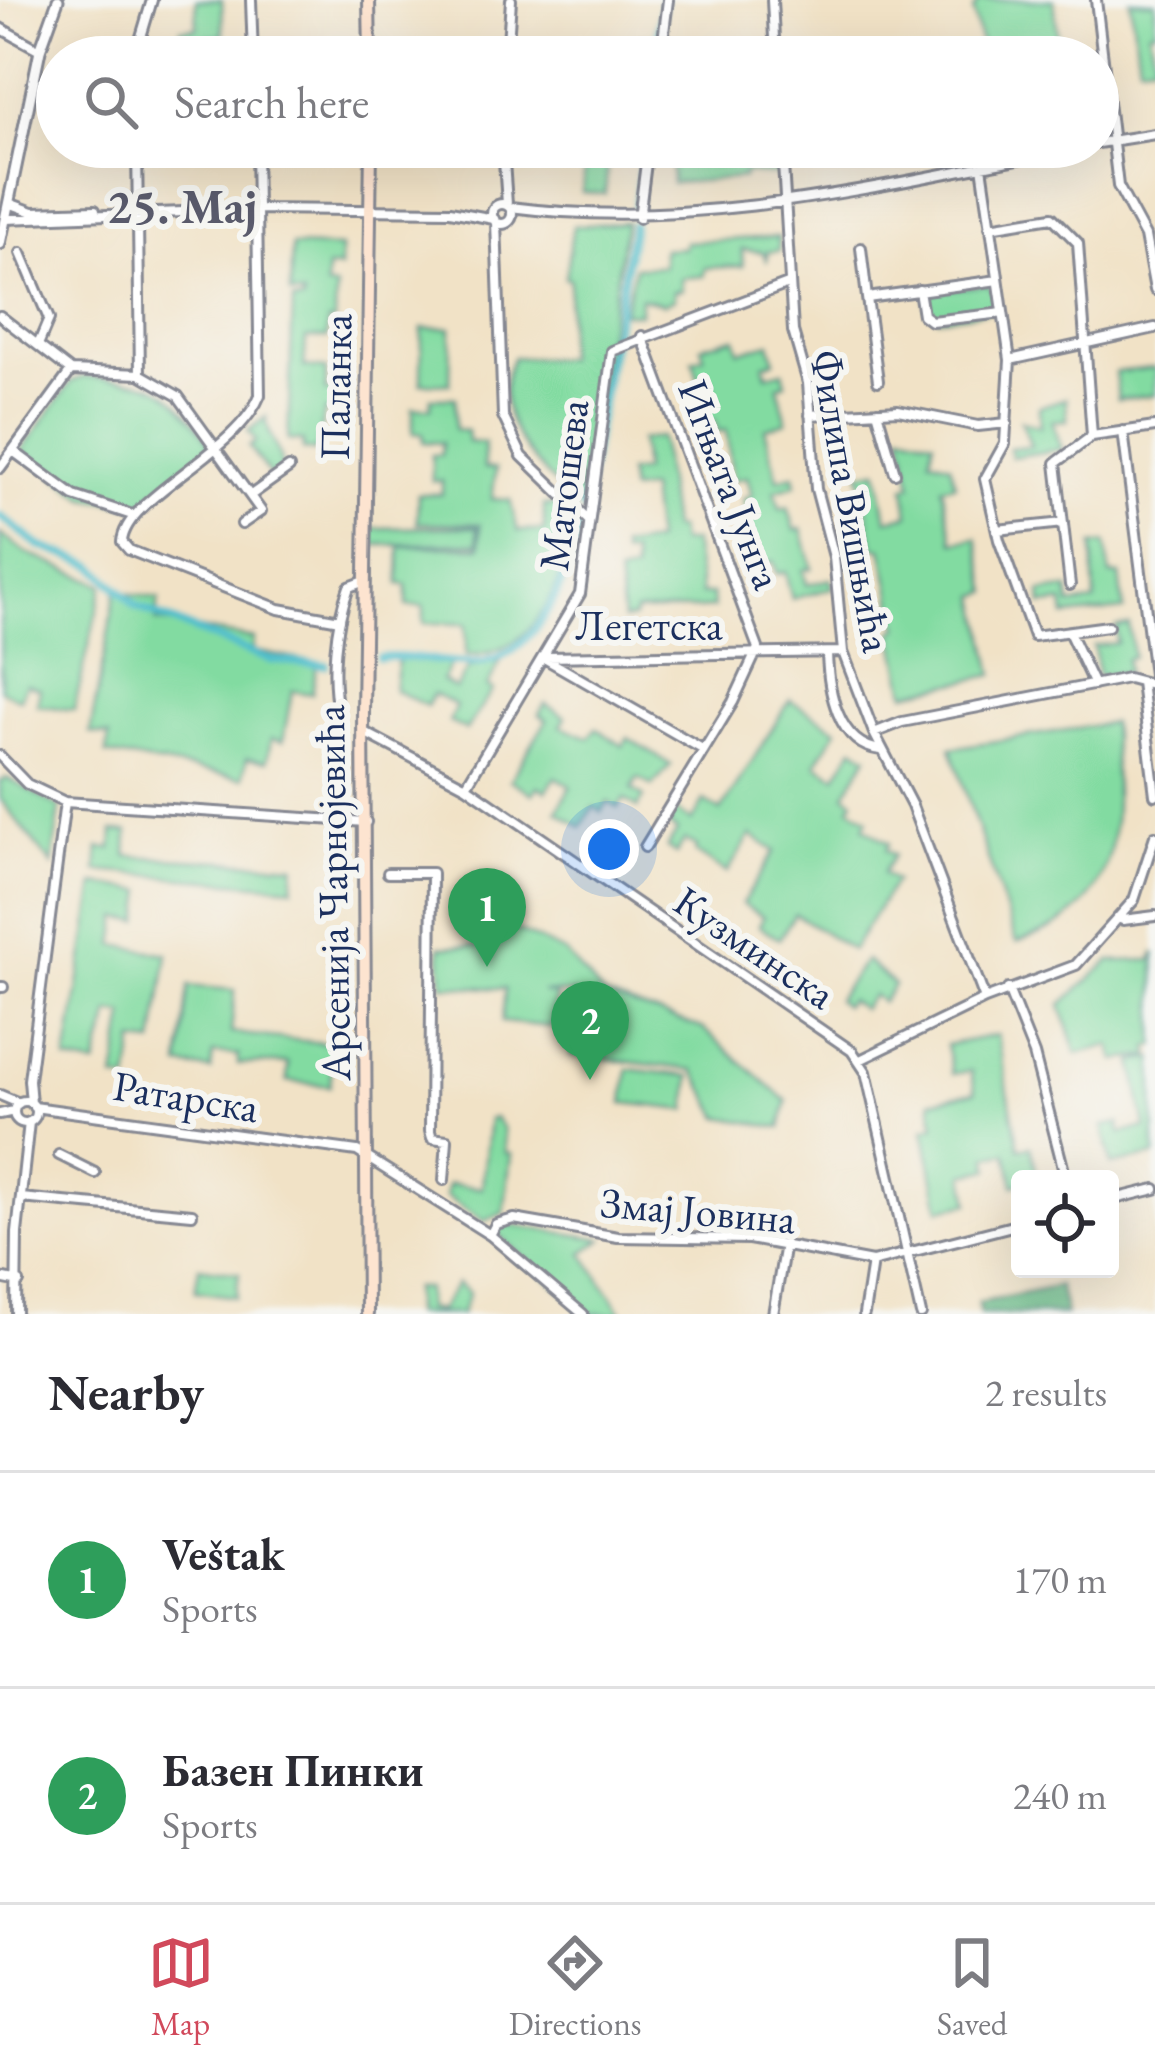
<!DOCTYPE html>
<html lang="en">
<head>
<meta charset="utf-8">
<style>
	body { margin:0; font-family:"EB Garamond",serif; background:#f7f7f7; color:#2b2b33 }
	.controls { position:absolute; right:36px; bottom:36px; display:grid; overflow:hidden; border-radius:12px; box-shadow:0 12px 48px #0002 }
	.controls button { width:108px; height:108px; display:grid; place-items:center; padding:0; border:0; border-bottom:3px solid #e1e1e2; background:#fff; color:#2b2b33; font:60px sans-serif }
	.you { position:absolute; left:609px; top:849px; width:42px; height:42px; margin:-30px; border:9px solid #fff; border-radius:50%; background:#1a73e8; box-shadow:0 0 0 18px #1a73e833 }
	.badge { display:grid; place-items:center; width:78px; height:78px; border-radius:50%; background:#d1495b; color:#fff; font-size:39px; font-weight:700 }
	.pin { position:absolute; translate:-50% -99px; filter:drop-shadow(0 3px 6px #0008) }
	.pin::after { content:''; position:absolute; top:63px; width:42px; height:36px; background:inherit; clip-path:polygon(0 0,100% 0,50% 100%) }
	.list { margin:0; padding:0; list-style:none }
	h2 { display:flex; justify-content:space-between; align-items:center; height:156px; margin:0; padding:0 48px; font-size:51px }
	h2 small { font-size:39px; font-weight:400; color:#7c7c81 }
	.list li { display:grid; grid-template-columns:78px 1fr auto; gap:36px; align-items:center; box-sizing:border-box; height:216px; padding:0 48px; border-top:3px solid #e1e1e2 }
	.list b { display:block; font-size:45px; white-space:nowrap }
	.list p { margin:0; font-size:39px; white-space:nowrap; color:#7c7c81 }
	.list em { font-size:39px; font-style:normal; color:#7c7c81 }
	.icon { flex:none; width:66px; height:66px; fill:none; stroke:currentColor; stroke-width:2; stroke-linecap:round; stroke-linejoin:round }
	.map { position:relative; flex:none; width:1155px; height:1314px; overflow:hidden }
	.search { position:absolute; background:#fff; box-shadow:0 12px 48px #0002; left:36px; right:36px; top:36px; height:132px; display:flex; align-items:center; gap:30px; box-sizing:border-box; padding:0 42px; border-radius:66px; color:#7c7c81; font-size:45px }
	.sheet { height:588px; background:#fff }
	nav { display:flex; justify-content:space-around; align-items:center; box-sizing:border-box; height:168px; border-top:3px solid #e1e1e2; background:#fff; font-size:33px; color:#7c7c81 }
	nav a { display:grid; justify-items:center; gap:6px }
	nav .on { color:#d1495b }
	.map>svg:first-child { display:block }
	.green { fill:#82dba1; stroke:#4e8580; stroke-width:3 }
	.forest { fill:#69bb87; stroke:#427572; stroke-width:3 }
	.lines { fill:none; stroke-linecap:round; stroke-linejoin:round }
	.canal { stroke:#52bfcc; stroke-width:8 }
	.minor-casing { stroke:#868892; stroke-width:14 }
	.tertiary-casing { stroke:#868892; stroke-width:15 }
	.secondary-casing { stroke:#868892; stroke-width:16 }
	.minor { stroke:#fff; stroke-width:8 }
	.tertiary { stroke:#fff; stroke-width:9 }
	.secondary { stroke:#fde4d0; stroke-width:10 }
	.labels { text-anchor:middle; stroke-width:12; stroke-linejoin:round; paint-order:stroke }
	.street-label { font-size:42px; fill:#1b2f5e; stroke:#f6f6f2 }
	.quarter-label { font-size:48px; font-weight:bold; fill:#5a5b6c; stroke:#f6f6f2 }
</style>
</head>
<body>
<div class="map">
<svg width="1155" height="1314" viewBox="0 0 1155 1314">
	<rect width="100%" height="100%" fill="#f6f6f2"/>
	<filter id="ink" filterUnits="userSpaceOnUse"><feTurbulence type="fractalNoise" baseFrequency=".00833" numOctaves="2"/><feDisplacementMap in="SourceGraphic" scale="24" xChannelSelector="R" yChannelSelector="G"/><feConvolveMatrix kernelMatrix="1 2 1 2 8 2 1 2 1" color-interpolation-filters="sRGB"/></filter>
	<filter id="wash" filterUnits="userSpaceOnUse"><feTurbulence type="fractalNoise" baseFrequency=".004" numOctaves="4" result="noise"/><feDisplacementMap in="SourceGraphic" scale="48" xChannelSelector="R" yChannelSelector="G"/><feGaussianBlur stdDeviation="2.7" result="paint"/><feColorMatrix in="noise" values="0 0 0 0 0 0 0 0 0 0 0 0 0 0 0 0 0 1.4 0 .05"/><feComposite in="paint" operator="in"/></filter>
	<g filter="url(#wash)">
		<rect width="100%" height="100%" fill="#f1e2c6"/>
		<path class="green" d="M196,0H222L223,36L205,37L206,47H220V57H181V29L197,28Z
			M979,0H1054L1060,57H984L973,11Z
			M1130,0L1155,2V30L1149,31L1155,62L1139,64Z
			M587,147L609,149L605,194L582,192Z
			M778,152L780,175L743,173V178L672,183L671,158Z
			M626,222L579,508C540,469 482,418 513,357L565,359L570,279L565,278L573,226Z
			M778,237L779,251L767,252V262L763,252L742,249L743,266L705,268L704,276L681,278L682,290L674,291V299L664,304L640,298V313H623L635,267L663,266V249L684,248L685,242Z
			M292,246L340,248V268H327L326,287L336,288L335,321H328L327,338H306L304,367L326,369V391L348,393V411H325L316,451L303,450V441L288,440L293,301H303L304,296L290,294Z
			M988,285L997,298L992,311L938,318L928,312L926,300L936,290Z
			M422,328H451L450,384L421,383Z
			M735,337L739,351L770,343L775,361L764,364L767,375L783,371L786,383L778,386L787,422L765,428L778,479L794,475L796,485L775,491L780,509L788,507L795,530L802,529L812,568L803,570L807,585L831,579L833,588L792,599L785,572L777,574L773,561L760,565L743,499L752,496L747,477L733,480L726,430L718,432L715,420L703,424L699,410L718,404L711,380L699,382L693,360L704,357L701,346Z
			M1155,368V395L1118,399L1115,372Z
			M84,377C163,382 166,382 212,446L139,506L85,498L22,450L72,381Z
			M431,398H455V430L467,431L468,442L484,443V468L496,469L492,499L510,500L518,531H544V505L563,506L579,521C561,580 539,657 466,655V624L424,623V606H407V585L399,584L400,546L480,547V524L417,523L418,494H442V481H432V455H441L442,443L423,442V434L413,433V408H431Z
			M1066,398L1067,420L1052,421L1062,449L1011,457L1010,448L1031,446L1021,421L1040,427L1039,407Z
			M266,417C267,437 281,448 282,469L271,477L249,447L256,441L248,431Z
			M902,432L934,440L930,458L950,464L955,484L942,487L954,542L977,538L989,592L978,596L994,675L906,693L893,631L899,628L882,548L874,547L860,473L878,470L887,519L909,515L905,487L912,485Z
			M660,437L672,529H678L680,543L693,542L701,594H712L713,608L635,612L634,618L623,620L618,575L634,572L632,554L622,555L621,547L655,542L649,489L630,491L628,473L643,471L640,440Z
			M477,527L478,543L373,545L372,528Z
			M0,534L27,553L103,585L74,710L37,705L40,689L26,684L20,699L1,690Z
			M1106,543L1110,575H1120L1124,610L1065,616L1063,603L1042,605L1041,592L1068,589L1070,605L1095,602L1093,545Z
			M116,591L159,599L156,621L254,639L253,651L317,663L312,694L292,691L283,741L271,739L267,761L247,758L243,778L106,754L109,736L90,733Z
			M1129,625L1133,657L1126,659L1127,672L1098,676L1094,646L1117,643L1116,627Z
			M398,659L451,664L442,681L456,689L468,668L501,660L487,687L493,690L466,730L449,722L456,706L433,694L427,706L394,690Z
			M790,700L837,729L816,764L836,776L854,747L868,756L845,794L854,800L850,807L868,819L864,827L889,843L886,850L894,855L883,873L895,881L852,950L795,914L779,939L759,926L763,917L742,904L775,851L751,835L727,873L695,852L697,847L685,840L676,854L667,848L677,831L667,824L675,810L692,821L704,801L721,811Z
			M545,704L566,717L561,726L589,738L596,728L623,746L628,738L671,765L653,786L638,778L632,789L644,797L638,808L624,799L618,808L608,802L602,812L594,807L581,827L557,811L571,786L556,777L546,791L538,786L533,794L510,780L547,720L539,714Z
			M1111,723C1118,819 1129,911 1016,942L951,748Z
			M7,778L60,808L52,865L0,799V782Z
			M113,831L128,832L127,856L295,865L293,887L97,871L99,848L112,849Z
			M95,884L144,891L140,921L119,918L115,945L168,954L154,1044L135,1042L129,1081L115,1079L125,1015L110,1013L96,1066L67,1061Z
			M495,920L564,952L604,996L702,1028L787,1101L781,1128L720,1117L694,1070L571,1055L576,994L542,992L556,995L552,1027L502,1022L505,989L443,985L440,947L483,945Z
			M1155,952V1046L1149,1047L1150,1056L1116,1060L1111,1045L1077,1054L1061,1005L1110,961L1152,960Z
			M865,960L894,985L882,1002L873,995L862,1009L849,1000L844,1006L836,1000Z
			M189,986L235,990L231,1033L334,1044L330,1086L287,1081L288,1063L238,1064V1055L213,1053L211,1070L180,1066Z
			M997,1035L1019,1148L1031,1146L1038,1179L1014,1185L1007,1153L988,1156L990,1169L965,1174L970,1203L940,1209L924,1129L935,1126L931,1101L975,1092L971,1071L952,1074L946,1045Z
			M1153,1058L1155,1156L1111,1165L1103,1126L1119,1123L1121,1133L1146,1128L1133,1062Z
			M628,1069L691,1076L687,1110L624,1103Z
			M495,1118L503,1129L505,1153L511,1154L504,1213L484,1221L445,1196L449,1184L482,1188L489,1119Z
			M505,1224L603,1239L583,1253L623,1314H588L496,1233Z
			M199,1267L239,1273L236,1297L195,1291Z
			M457,1283L469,1293L461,1314H413V1288H426V1309L439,1311Z"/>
		<path class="forest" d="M1059,1286L1066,1314H980L978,1303Z"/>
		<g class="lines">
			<path class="canal" d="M655,57L663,0
				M635,211L644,147
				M583,509L633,225
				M0,516L40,546L93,565L137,607L269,660L326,665
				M379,658C410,654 442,664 474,663C539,660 569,574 582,521"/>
		</g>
	</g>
	<g filter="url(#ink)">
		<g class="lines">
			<defs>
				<path id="minor" d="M251,0L253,57
					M772,0L775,57
					M1096,0L1118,186L1145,236L1155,290
					M0,28L40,50
					M661,56L774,48
					M135,57L152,0
					M507,57L511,0
					M661,57L668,0
					M1098,143L1155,134
					M137,147L140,374
					M256,147L260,395C237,453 125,497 122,542L129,550L279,609L340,620
					M503,147L507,204
					M782,147L793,331L808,383L816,489L834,557L843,652L874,733L912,806L985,999
					M982,166L1010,360L1005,443L985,479L999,540L1034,636L1108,626
					M9,203L33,212L95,210
					M492 214a10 10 0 1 1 20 0a10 10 0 1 1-20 0Z
					M510,207C703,232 890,183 1079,147
					M639,218L648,147
					M6,219L258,209L450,211L494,219
					M496,222L503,416L522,456L589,521
					M990,227L1052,217L1078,243L1092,436
					M861,248L867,298
					M21,253L49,319L38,345
					M919,290L923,315L931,321L1003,313
					M0,316L71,371L140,374L178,396L261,511L242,524
					M642,336L758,648L733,702L645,847
					M1010,360L1155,328
					M878,381L867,298L998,280
					M877,411L895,473
					M810,415L898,410L978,426L1007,423
					M1123,431L1155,682
					M1092,436L1155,427
					M13,451L74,496L132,515
					M0,468L71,371
					M251,495L289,468
					M997,530L1063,523
					M1070,585L1056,463L1092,436
					M1070,634L1094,685
					M827,653C828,689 837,745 881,750
					M546,657L842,652
					M544,658L704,750
					M1141,682L1155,795
					M339,716C330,676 335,625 349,587L365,581
					M364,732L466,786L852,1051L866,1072L921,1314
					M874,733L902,722L1128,678L1155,685
					M0,756L27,784L65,802L366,822
					M466,786L580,594L612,351L788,284
					M388,873H432L430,1131L432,1138L447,1140L444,1180
					M1123,920L1155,916
					M0,987H3
					M1008,989L1034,1054L1066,1179
					M860,1060L985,999L1076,965L1134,900L1155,836
					M0,1095L19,1103
					M14 1112a11 11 0 1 1 22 0a11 11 0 1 1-22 0Z
					M31,1103L29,1080L65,802
					M34,1107L357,1151L490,1235L583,1314
					M0,1114L14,1111
					M59,1155L95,1173
					M21,1198L192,1214
					M1110,1200L1155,1189
					M490,1235L496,1224L514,1219L618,1237L749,1239L872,1262L1020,1224
					M0,1278L19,1282
					M16,1314L17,1233L29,1122
					M773,1314L785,1244
					M864,1314L872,1262"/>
				<path id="tertiary" d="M0,244L40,50L58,0"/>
				<path id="secondary" d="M369,0L370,57
					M367,1314L363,713L371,147"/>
			</defs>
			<use href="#minor" class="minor-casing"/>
			<use href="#tertiary" class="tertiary-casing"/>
			<use href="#secondary" class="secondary-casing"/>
			<use href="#minor" class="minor"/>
			<use href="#tertiary" class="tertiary"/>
			<use href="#secondary" class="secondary"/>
		</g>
	</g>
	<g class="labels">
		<g class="street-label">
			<text transform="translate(335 387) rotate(-89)" y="15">Паланка</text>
			<text transform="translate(731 484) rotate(69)" y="15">Игњата Јунга</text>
			<text transform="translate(563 485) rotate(-83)" y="15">Матошева</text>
			<text transform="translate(852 501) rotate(80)" y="15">Филипа Вишњића</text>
			<text x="649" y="640">Легетска</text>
			<text transform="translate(332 893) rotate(-91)" y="15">Арсенија Чарнојевића</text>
			<text transform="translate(755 947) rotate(34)" y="15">Кузминска</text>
			<text transform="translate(186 1096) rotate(9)" y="15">Ратарска</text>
			<text transform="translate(698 1210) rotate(5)" y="15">Змај Јовина</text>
		</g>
		<g class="quarter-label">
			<text x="182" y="223">25. Мај</text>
		</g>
	</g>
</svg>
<div class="controls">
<button><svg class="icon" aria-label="locate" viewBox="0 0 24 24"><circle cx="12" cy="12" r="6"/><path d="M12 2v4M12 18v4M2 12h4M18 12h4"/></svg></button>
</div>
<div class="you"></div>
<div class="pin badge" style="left:487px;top:967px;background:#2e9e5b">1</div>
<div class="pin badge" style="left:590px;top:1080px;background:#2e9e5b">2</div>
<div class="search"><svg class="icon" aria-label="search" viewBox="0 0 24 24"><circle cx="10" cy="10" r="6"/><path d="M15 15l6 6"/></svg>Search here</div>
</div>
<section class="sheet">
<h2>Nearby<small>2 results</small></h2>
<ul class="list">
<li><span class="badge" style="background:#2e9e5b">1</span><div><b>Veštak</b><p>Sports</p></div><em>170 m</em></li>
<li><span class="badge" style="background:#2e9e5b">2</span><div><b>Базен Пинки</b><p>Sports</p></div><em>240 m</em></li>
</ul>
</section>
<nav>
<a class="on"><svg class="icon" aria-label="map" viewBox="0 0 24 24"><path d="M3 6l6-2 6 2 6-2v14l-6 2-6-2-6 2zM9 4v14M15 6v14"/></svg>Map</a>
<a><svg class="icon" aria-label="directions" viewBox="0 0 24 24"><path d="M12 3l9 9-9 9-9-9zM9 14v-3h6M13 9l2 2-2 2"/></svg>Directions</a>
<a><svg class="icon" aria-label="saved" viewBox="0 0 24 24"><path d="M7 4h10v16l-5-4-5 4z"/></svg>Saved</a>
</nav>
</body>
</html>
